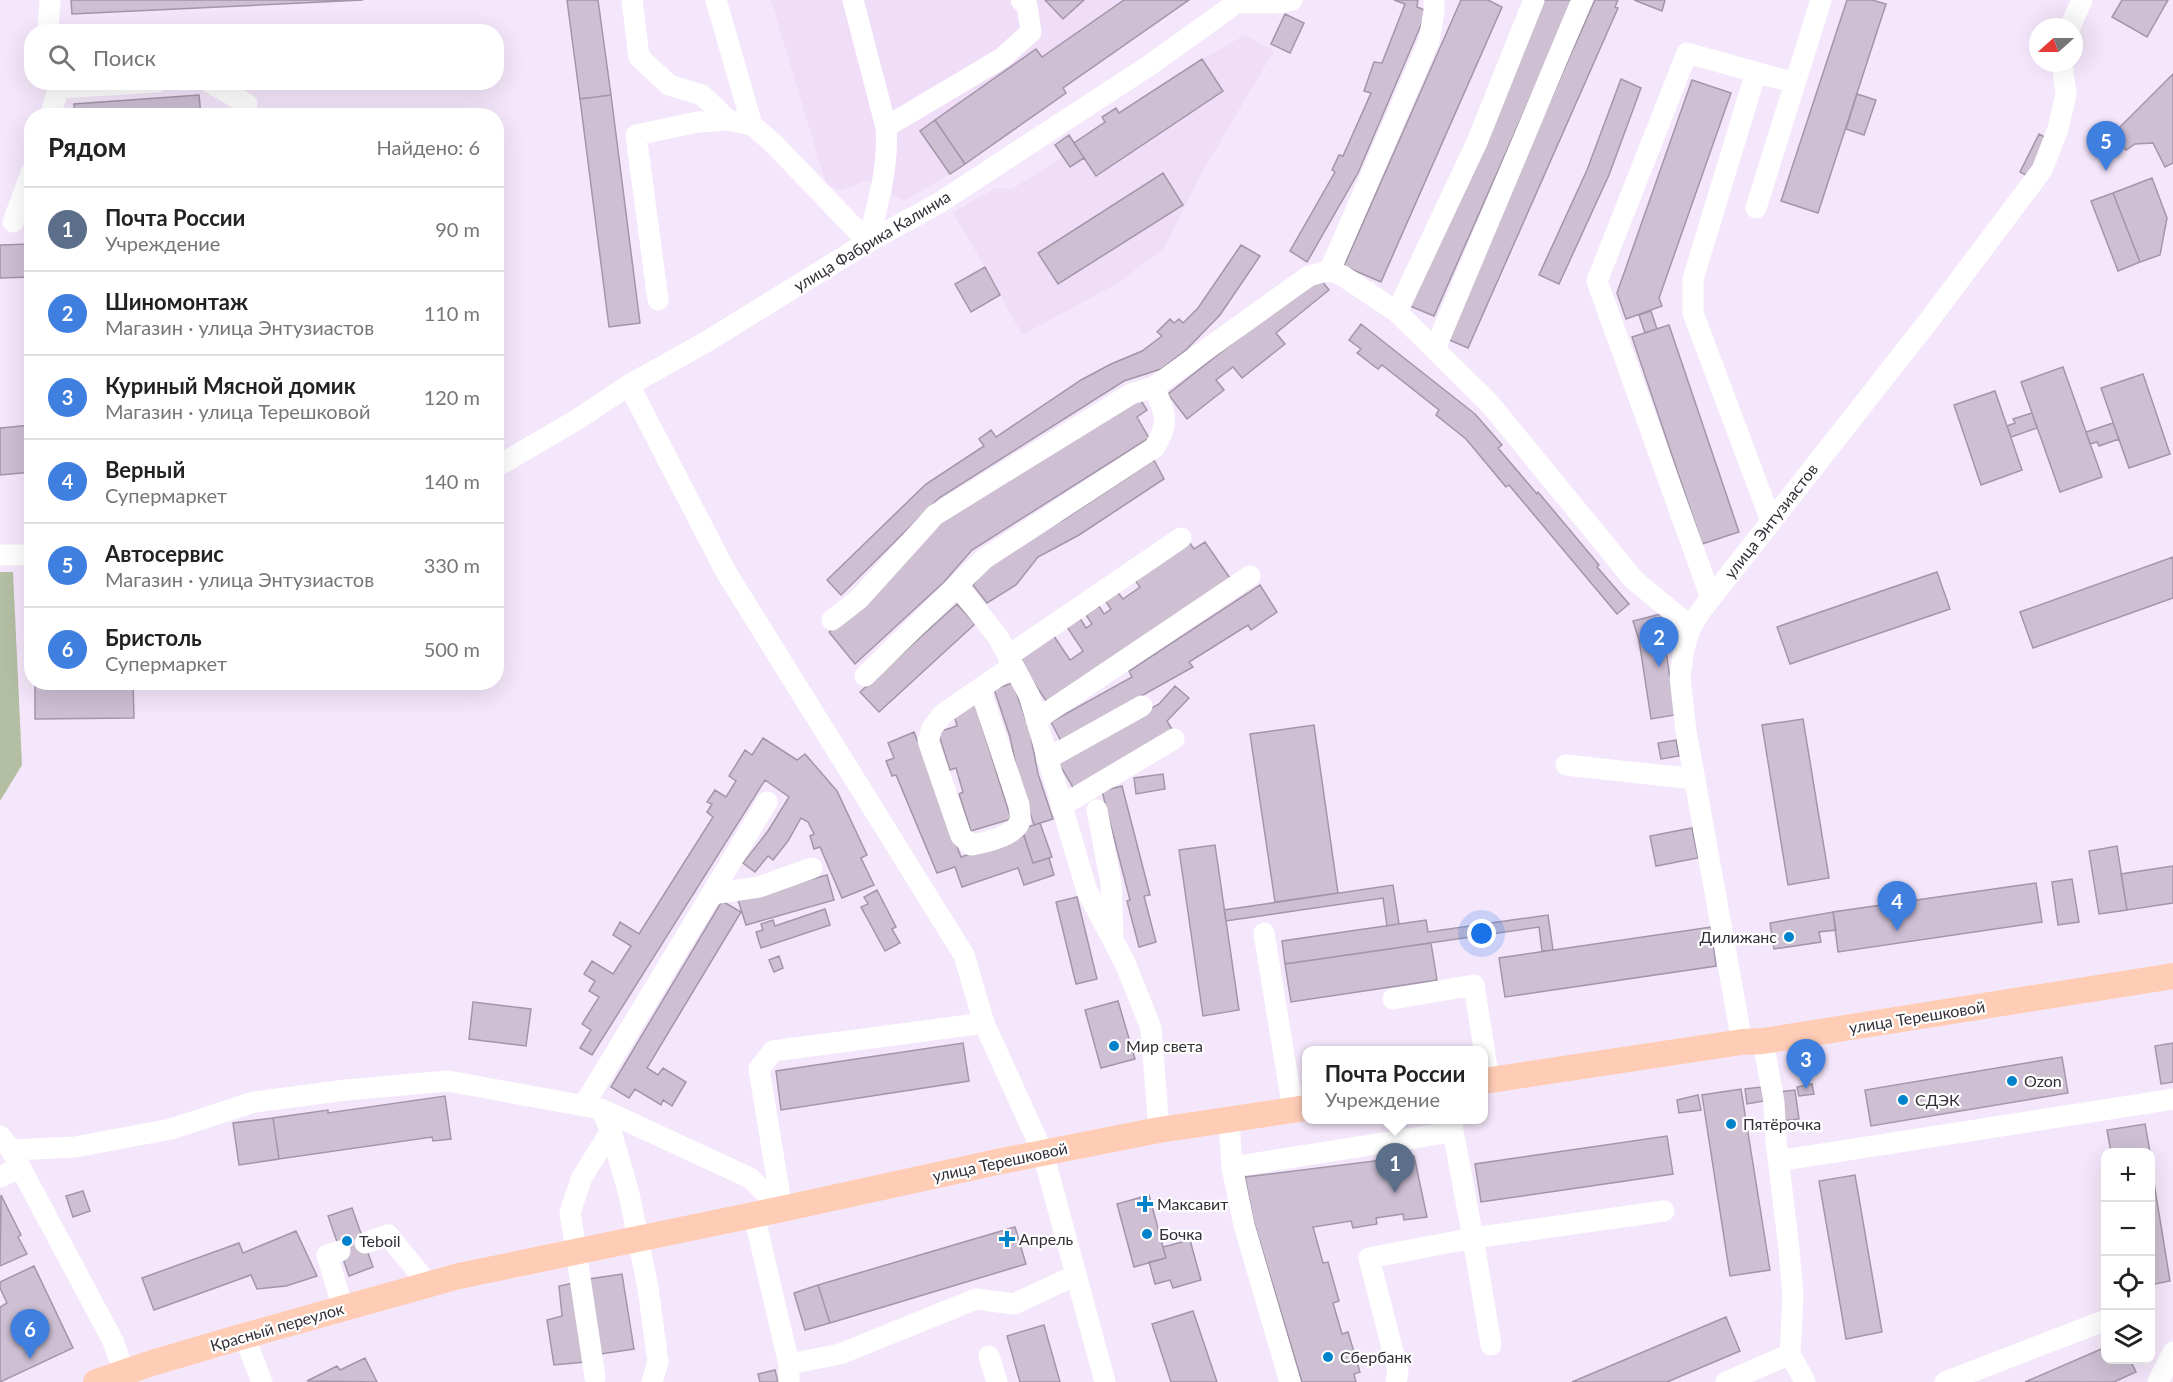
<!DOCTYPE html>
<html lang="ru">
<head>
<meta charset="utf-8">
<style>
	body { margin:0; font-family:Lato,sans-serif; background:#f6f6f6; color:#222 }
	.controls { position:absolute; right:18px; bottom:18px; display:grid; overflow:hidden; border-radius:12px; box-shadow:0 6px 24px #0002 }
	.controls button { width:54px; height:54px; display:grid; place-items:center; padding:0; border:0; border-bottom:2px solid #e0e0e0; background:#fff; color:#222; font:30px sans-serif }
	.compass { position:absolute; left:2029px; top:18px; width:54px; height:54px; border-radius:50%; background:#fff; box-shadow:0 6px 24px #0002; rotate:249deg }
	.you { position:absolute; left:1482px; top:934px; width:21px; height:21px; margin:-15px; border:4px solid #fff; border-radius:50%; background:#1a73e8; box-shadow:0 0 0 9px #1a73e833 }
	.badge { display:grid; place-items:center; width:39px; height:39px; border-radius:50%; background:#0083cb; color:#fff; font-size:20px; font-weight:700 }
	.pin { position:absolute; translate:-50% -50px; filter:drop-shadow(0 2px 3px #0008) }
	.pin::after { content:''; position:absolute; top:32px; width:21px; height:18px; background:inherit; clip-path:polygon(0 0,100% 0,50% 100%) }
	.popup { position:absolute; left:1302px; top:1046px; width:186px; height:78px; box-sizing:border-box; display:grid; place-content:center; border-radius:12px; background:#fff; filter:drop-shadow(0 2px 4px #0005); font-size:20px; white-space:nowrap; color:#767676 }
	.popup b { font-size:22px; color:#222 }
	.popup::after { content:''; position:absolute; left:50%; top:100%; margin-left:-12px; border:12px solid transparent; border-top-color:#fff }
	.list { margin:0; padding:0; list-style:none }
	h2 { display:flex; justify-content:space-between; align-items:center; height:78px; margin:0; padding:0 24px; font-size:26px }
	h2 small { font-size:20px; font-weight:400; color:#767676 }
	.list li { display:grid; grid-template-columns:39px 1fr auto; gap:18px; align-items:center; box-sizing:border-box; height:84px; padding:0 24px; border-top:2px solid #e0e0e0 }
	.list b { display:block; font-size:22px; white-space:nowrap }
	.list p { margin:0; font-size:20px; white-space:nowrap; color:#767676 }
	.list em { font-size:20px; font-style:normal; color:#767676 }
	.icon { flex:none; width:33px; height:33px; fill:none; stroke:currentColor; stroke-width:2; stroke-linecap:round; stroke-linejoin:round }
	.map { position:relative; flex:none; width:2173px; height:1382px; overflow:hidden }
	.search { position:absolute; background:#fff; box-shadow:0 6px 24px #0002; left:24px; top:24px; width:480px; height:66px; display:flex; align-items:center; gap:15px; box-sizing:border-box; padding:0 21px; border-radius:24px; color:#767676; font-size:22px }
	.panel { position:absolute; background:#fff; box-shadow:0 6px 24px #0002; left:24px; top:108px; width:480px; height:582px; border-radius:24px }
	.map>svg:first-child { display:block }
	.built { fill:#f0ddf8 }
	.green { fill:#b4bea2 }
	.building { fill:#cebfd3; stroke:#a396a9; stroke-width:1.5 }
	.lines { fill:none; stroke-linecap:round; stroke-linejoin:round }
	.minor { stroke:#fff; stroke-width:21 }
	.major { stroke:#ffcdb6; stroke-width:26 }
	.poi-dot { fill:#0083cb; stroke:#fff; stroke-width:2 }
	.labels { text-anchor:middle; stroke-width:4.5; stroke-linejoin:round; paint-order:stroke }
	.street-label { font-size:16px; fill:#342e36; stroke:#fff }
	.poi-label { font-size:16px; fill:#342e36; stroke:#fff; text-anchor:start }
</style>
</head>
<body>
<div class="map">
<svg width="2173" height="1382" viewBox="0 0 2173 1382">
	<rect width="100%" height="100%" fill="#f5e7fb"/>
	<path class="built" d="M771,0H1189L1064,88L1066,93L950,174L904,201L869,180L841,190L826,184Z
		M1245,35L1274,51L1201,174L1164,248L1118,283L1022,335L985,267L953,213L995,188L1012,189L1062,157L1055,145L1069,135L1074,142L1105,122L1116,108L1120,113L1202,59Z"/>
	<path class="green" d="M0,572H13L22,765L0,801Z"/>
	<path class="building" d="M71,0H363L72,14Z
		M567,0H598L611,95L580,99Z
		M1045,0H1084L1063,19Z
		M1124,0H1189L1063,88L1066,93L965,164L935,120L1036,49L1042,57Z
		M1394,0H1418L1417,7L1427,11L1358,173L1307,262L1290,251L1335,172L1332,170L1339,155L1343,156L1371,93L1364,91L1374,62L1382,63L1405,4Z
		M1461,0H1488L1502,7L1381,282L1344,266Z
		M1544,0H1573L1434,316L1410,306Z
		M1595,0H1618L1615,7L1618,8L1468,348L1445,338Z
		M1634,0H1665L1662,11Z
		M1847,0H1872L1886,4L1818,213L1781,201Z
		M2122,0H2168L2147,37L2112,17Z
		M1285,14L1304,23L1290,53L1271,44Z
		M1202,59L1223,91L1096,176L1074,143L1105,122L1102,117L1116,108L1119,113Z
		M2173,74V163L2165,167L2153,143L2135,144L2126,150L2113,134Z
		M1621,79L1641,88L1609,175L1559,284L1539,275L1587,170Z
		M1692,80L1731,93L1659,298L1662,306L1626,319L1617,293Z
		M1857,94L1876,100L1864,135L1846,129Z
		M199,95L201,116H75L74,104Z
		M611,95L640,323L609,327L580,99Z
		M935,120L965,164L950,174L920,131Z
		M2039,134L2050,140L2031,178L2020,172Z
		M1069,135L1084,158L1070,167L1055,145Z
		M1163,173L1183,205L1058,284L1038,253Z
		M2152,178L2167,218L2160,255L2140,262L2113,193Z
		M2113,193L2140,262L2118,271L2091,201Z
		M32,244V277L0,278V245Z
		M1241,245L1260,256L1220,315L1186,350L1161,369L1124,381L939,498L841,595L827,580L926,484L984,446L979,439L991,430L996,437L1081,380L1111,364L1142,351L1162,336L1157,332L1170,319L1174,323L1179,319L1183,323L1198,308Z
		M985,267L1000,295L971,312L955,284Z
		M1318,276L1329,290L1276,333L1285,344L1242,378L1233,367L1216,380L1224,390L1187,419L1168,394Z
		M1651,311L1657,329L1645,333L1639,315Z
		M1361,324L1475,414L1502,445L1498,448L1537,494L1538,492L1599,565L1597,567L1629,604L1617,614L1509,485L1506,487L1466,439L1436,415L1439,410L1382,365L1378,369L1357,353L1361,349L1349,340Z
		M1669,325L1739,532L1702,544L1632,337Z
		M2063,367L2102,477L2060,492L2021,382Z
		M2143,374L2170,454L2129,468L2101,388Z
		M1995,391L2022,470L1981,485L1954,405Z
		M1138,396L1147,410L1137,417L1149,438L972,550L944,582L855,664L829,632L862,604L949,515Z
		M2032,413L2037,428L2011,437L2007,426L2015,423L2013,419Z
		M2113,423L2119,439L2099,446L2097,442L2090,444L2086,432Z
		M31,425L32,472L0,475V428Z
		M1154,460L1164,479L1079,535L1038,557L1016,585L987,603L973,585L982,573L1024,539L1063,520Z
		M1189,542L1194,549L1205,542L1230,578L1047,702L1018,660L1054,636L1070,660L1083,651L1067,627L1080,618L1086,628L1092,624L1086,615L1099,606L1104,614L1111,609L1104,599L1116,590L1123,599L1140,587L1134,579Z
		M2173,557V598L2033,648L2020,612Z
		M1937,572L1950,609L1790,664L1777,627Z
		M1260,585L1277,612L1251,630L1248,625L1189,662L1193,667L1061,741L1051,722L1132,677L1129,671Z
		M957,604L975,624L879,712L860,692Z
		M1661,614L1675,715L1651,719L1639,640L1633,621Z
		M35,682H133L134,718L35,719Z
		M1013,683L1030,732L1038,774L1053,819L1034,825L1019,779L1010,737L994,689Z
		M1175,686L1189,698L1167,721L1173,731L1074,789L1058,762L1159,704Z
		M975,704L1011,819L971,831L959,794L963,792L956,768L950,770L938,732L957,726L953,711Z
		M1803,719L1829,878L1788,885L1762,725Z
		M1314,725L1338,893L1275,902L1250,734Z
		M914,732L961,857L1024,836L1033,863L1049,858L1054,875L1024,885L1018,868L962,887L955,867L937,873L896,775L892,776L886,761L894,758L888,743Z
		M763,738L797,760L805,754L837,791L867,855L861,858L874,885L842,898L820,847L814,849L810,836L814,834L808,822L801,818L788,841L773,860L768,856L755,872L743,863L768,831L789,797L765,780L592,1055L580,1048L591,1030L582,1024L599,997L589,991L595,981L584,974L592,961L613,974L631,946L613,935L620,922L639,934L713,817L707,812L712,804L707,802L715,790L726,797L736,781L729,776L745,750L752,755Z
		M1676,740L1679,756L1661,759L1658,743Z
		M1163,774L1165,789L1136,794L1134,778Z
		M1122,786L1150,895L1144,896L1156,942L1139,947L1127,901L1130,900L1102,791Z
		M1040,823L1052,857L1033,863L1022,829Z
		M1692,828L1698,858L1656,866L1650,836Z
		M1215,845L1239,1010L1203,1016L1179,850Z
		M2117,846L2127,910L2099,914L2089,851Z
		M2173,866V903L2127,910L2121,874Z
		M827,875L834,900L746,925L738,900Z
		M2072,879L2079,922L2058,925L2052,882Z
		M2036,883L2042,922L1838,952L1833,912Z
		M1393,885L1399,924L1387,926L1383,898L1226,921L1224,910Z
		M877,890L896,927L892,929L900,943L885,951L861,907L868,904L864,897Z
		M1077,897L1097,979L1076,984L1056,902Z
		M722,901L741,912L647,1068L658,1075L663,1068L686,1082L672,1106L663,1100L661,1105L635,1089L629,1098L611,1087Z
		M825,909L830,925L761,948L756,932L763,930L761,924L773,920L775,926Z
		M1833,912L1836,930L1819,932L1821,942L1774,949L1770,923Z
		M1548,915L1553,950L1542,951L1539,927L1285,964L1282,941L1426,920L1428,932Z
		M1711,927L1716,966L1505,997L1499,958Z
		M1431,943L1437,980L1291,1002L1285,964Z
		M779,956L783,968L774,972L769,960Z
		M1118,1001L1135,1059L1101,1068L1085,1010Z
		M473,1002L531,1009L526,1046L469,1039Z
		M963,1043L969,1081L781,1110L776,1071Z
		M2173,1043V1082L2161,1084L2155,1046Z
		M2062,1057L2068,1093L1871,1126L1865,1090Z
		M1812,1084L1814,1094L1799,1096L1797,1087Z
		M1761,1087L1764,1101L1747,1104L1745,1089Z
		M1741,1089L1770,1270L1730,1276L1702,1095Z
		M1795,1090L1799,1119L1782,1121L1778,1092Z
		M1698,1095L1701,1110L1679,1113L1677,1100Z
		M445,1096L451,1139L433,1141L432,1137L279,1159L273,1118L328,1110V1113Z
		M273,1118L279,1159L239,1165L233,1123Z
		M2145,1124L2150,1152H2111L2107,1130Z
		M1667,1136L1673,1174L1481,1202L1475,1164Z
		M1414,1156L1427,1217L1404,1220L1403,1214L1376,1218L1377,1224L1353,1228L1351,1221L1313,1227L1323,1263L1328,1262L1339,1301L1333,1303L1342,1334L1348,1332L1360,1372L1354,1374L1356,1382H1302L1253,1219L1245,1177Z
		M2150,1158L2170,1281L2150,1285Z
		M1855,1175L1882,1332L1846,1339L1819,1181Z
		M83,1191L90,1211L73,1217L66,1196Z
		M1,1195L21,1235L18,1237L27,1254L0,1266Z
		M1149,1195L1166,1258L1134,1267L1117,1204Z
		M352,1208L373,1267L349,1276L328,1216Z
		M1015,1227L1026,1264L830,1323L818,1285Z
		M296,1231L317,1276L286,1286L257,1289L251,1275L154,1310L142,1278L239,1243L243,1253Z
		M1190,1240L1201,1280L1173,1288L1170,1280L1155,1284L1149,1262L1166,1258L1163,1247Z
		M34,1266L73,1348L0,1382V1307L7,1303L0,1288V1282Z
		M622,1274L634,1349L601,1354L589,1279Z
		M574,1283L585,1362L554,1365L547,1320L562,1316L559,1286Z
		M818,1285L830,1323L805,1330L794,1293Z
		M1193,1311L1217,1382H1171L1152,1324Z
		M1726,1317L1740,1351L1667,1382H1572Z
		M1044,1325L1060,1382H1020L1007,1336Z
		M2106,1347V1360H2130L2136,1372L2114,1382H2025Z
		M365,1358L377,1382L307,1381L337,1366L340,1370Z
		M775,1370L778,1382H760L758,1374Z"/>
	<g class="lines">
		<path class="minor" d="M632,0L639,57L669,85L702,95L728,120
			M716,0L752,125
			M853,0L886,127C889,166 878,204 868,242
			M1235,3H1280L1292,0
			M2070,27L2082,0
			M48,32L50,0
			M1756,72L1693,279V313L1771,521
			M209,82L247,104
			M50,116L59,88L157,82
			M886,127L1002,58L1031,32L1027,6L1021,0
			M1756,208L1821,0
			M13,222L32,171
			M1330,270L1429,41L1434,11V0
			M658,300L636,135L698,122L728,120L752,125L773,143L868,242
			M1397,312L1477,142L1534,0
			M1435,349L1582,0
			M629,385L726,572L964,955L984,1023L1043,1153L1105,1382
			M496,467L578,419L629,385L706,342L868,242L939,203L1150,65L1228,9L1237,0
			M0,555H32
			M957,585L998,637L1029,695L1087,891L1125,963L1151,1028L1159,1130
			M1711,598L1597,281L1687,53L1795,83
			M832,620L859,599L935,515L1131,394L1154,387L1309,276L1330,270L1343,276L1397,312L1490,404L1634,580L1691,627
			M1008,656L1181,538
			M865,676L984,559L1154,448C1171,422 1165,413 1154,387
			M980,689L1019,805C1019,809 1021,816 1020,820C1018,835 985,843 971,845L961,836L928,741L932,728L943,714L1013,666
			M1036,720L1250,576
			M1047,759L1142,706
			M1566,765L1695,779
			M1061,806L1174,739
			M1097,810L1111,883L1113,933
			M712,894L759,887L812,868
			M1264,933L1293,1110
			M1393,999L1474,985L1489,1080
			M1763,1041L1774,1102L1776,1141L1789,1249L1793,1296L1790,1354
			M1742,1042L1686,731L1680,678L1684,648L1691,627L1700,612L1927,323L2042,170L2058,129L2066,94L2062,63
			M584,1105L767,802
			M601,1109L611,1131L629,1194L648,1288L658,1362L652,1382
			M1229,1120L1232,1167
			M1451,1120L1473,1238L1664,1211
			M0,1136L11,1150L75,1147L171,1129L254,1102L346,1090L448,1081L601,1109L750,1178L782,1209
			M11,1150L113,1341L124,1372
			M1778,1161L2173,1099
			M0,1177L20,1167
			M782,1209L759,1069L773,1051L984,1023
			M754,1215L789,1364L840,1354L976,1299L1014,1304L1076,1275
			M365,1243L388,1235L429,1285
			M340,1251L327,1255L343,1308
			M244,1336L262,1382
			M989,1356L997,1382
			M789,1364V1382
			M595,1377L570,1212L582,1177L611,1131
			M1290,1382L1244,1225L1232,1167L1452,1132
			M1396,1382L1398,1371L1369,1258L1473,1238L1491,1345
			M1726,1382L1790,1354L1805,1382
			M1945,1382L2106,1320
			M2158,1382L2173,1352"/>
		<path class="major" d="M1484,1081L1742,1042L1763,1041L2173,976
			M96,1382L152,1363L244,1336L459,1276L782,1209L997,1162L1159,1130L1306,1108"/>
	</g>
	<g class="poi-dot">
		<circle cx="1789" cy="937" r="6"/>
		<circle cx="1114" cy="1046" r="6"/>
		<circle cx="2012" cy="1081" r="6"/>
		<circle cx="1903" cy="1100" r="6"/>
		<circle cx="1731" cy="1124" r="6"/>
		<path d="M1142 1195h6v6h6v6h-6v6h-6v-6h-6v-6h6z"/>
		<circle cx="1147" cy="1234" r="6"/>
		<path d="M1004 1230h6v6h6v6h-6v6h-6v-6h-6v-6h6z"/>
		<circle cx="347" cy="1241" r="6"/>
		<circle cx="1328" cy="1357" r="6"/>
	</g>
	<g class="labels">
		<g class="street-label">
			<text transform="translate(872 241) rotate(-31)" y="6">улица Фабрика Калиниа</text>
			<text transform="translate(1771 521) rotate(-52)" y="6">улица Энтузиастов</text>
			<text transform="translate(1917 1017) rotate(-9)" y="6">улица Терешковой</text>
			<text transform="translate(1000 1162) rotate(-12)" y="6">улица Терешковой</text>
			<text transform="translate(277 1327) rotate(-16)" y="6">Красный переулок</text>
		</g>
		<g class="poi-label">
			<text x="1777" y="943" text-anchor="end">Дилижанс</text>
			<text x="1126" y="1052">Мир света</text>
			<text x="2024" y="1087">Ozon</text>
			<text x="1915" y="1106">СДЭК</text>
			<text x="1743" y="1130">Пятёрочка</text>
			<text x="1157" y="1210">Максавит</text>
			<text x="1159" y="1240">Бочка</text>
			<text x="1019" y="1245">Апрель</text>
			<text x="359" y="1247">Teboil</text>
			<text x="1340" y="1363">Сбербанк</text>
		</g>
	</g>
</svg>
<div class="controls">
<button>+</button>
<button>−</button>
<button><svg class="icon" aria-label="locate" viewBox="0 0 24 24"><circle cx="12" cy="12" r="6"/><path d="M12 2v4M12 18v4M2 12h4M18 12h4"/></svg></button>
<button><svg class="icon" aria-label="layers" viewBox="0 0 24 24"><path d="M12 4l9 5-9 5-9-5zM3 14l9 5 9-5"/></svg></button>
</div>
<svg class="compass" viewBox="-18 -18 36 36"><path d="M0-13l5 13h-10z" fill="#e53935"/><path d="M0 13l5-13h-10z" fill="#767676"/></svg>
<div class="you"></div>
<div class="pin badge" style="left:1395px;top:1193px;background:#5c6f8a">1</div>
<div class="popup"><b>Почта России</b>Учреждение</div>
<div class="pin badge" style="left:1659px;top:667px;background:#3f7fe0">2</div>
<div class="pin badge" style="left:1806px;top:1089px;background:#3f7fe0">3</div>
<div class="pin badge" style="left:1897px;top:931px;background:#3f7fe0">4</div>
<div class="pin badge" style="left:2106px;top:171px;background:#3f7fe0">5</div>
<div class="pin badge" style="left:30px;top:1359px;background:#3f7fe0">6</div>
<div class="search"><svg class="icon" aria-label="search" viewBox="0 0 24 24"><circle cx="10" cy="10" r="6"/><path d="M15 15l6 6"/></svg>Поиск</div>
<section class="panel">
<h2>Рядом<small>Найдено: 6</small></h2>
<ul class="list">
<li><span class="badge" style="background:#5c6f8a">1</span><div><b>Почта России</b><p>Учреждение</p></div><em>90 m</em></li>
<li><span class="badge" style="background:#3f7fe0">2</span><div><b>Шиномонтаж</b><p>Магазин · улица Энтузиастов</p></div><em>110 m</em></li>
<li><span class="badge" style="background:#3f7fe0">3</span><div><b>Куриный Мясной домик</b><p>Магазин · улица Терешковой</p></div><em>120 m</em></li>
<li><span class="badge" style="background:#3f7fe0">4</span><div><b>Верный</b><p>Супермаркет</p></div><em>140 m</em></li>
<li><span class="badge" style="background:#3f7fe0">5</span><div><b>Автосервис</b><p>Магазин · улица Энтузиастов</p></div><em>330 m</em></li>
<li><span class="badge" style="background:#3f7fe0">6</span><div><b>Бристоль</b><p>Супермаркет</p></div><em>500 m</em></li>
</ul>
</section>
</div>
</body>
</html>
